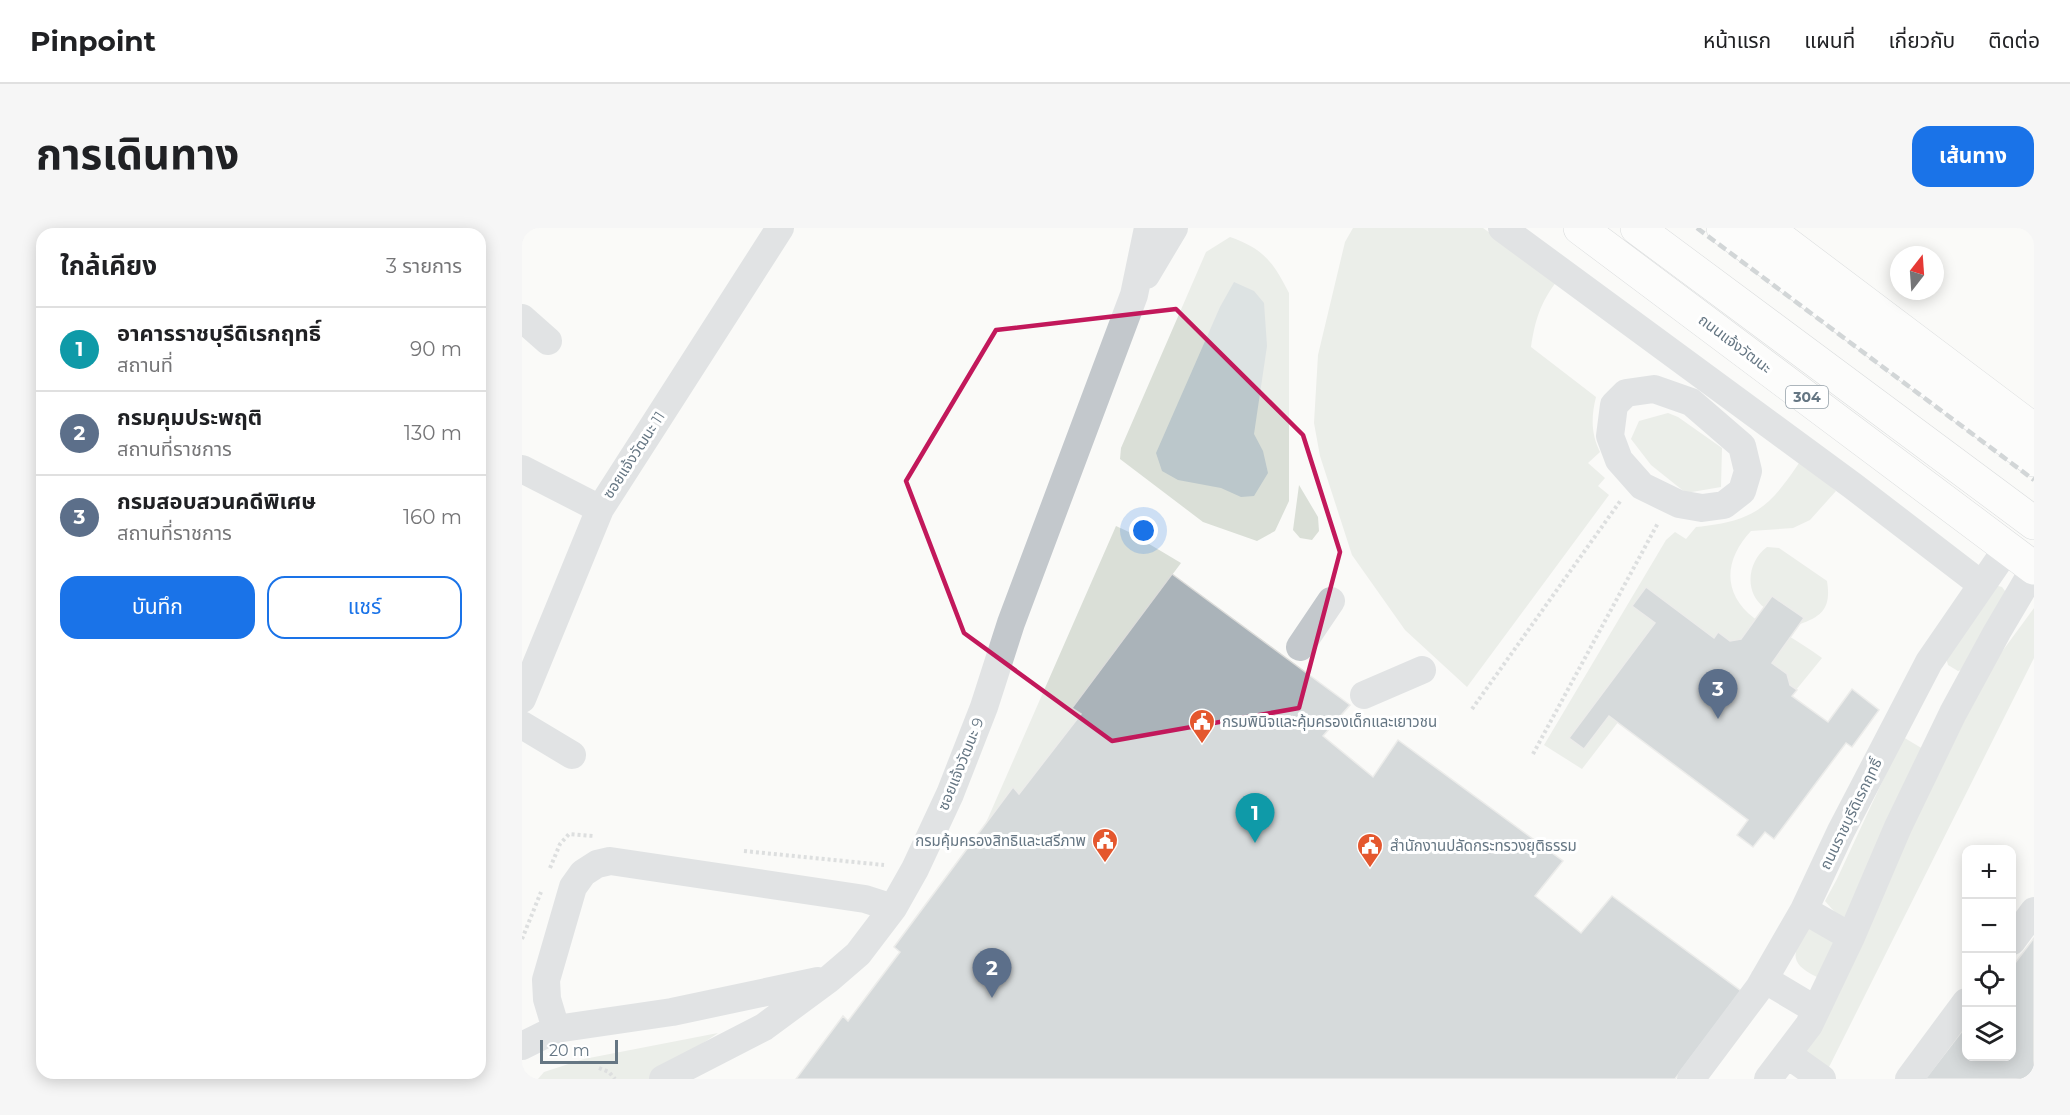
<!DOCTYPE html>
<html lang="th">
<head>
<meta charset="utf-8">
<style>
	body { margin:0; font-family:Montserrat,"Noto Sans Thai",sans-serif; background:#f6f6f6; color:#202124 }
	.controls { position:absolute; right:18px; bottom:18px; display:grid; overflow:hidden; border-radius:12px; box-shadow:0 3px 15px #0003 }
	.controls button { width:54px; height:54px; display:grid; place-items:center; padding:0; border:0; border-bottom:2px solid #e0e0e0; background:#fff; color:#202124; font:30px sans-serif }
	.compass { position:absolute; left:1368px; top:18px; width:54px; height:54px; border-radius:50%; background:#fff; box-shadow:0 3px 15px #0003; rotate:17deg }
	.scale { position:absolute; left:18px; bottom:15px; width:78px; box-sizing:border-box; padding-left:6px; border:3px solid #657683; border-top:0; font-size:16px; line-height:21px; white-space:nowrap; color:#657683; -webkit-text-stroke:4px #fff; paint-order:stroke }
	.you { position:absolute; left:622px; top:303px; width:21px; height:21px; margin:-15px; border:4px solid #fff; border-radius:50%; background:#1a73e8; box-shadow:0 0 0 9px #1a73e833 }
	.badge { display:grid; place-items:center; width:39px; height:39px; border-radius:50%; background:#1a73e8; color:#fff; font-size:20px; font-weight:700 }
	.pin { position:absolute; translate:-50% -50px; filter:drop-shadow(0 2px 3px #0008) }
	.pin::after { content:''; position:absolute; top:32px; width:21px; height:18px; background:inherit; clip-path:polygon(0 0,100% 0,50% 100%) }
	.list { margin:0; padding:0; list-style:none }
	h2 { display:flex; justify-content:space-between; align-items:center; height:78px; margin:0; padding:0 24px; font-size:26px }
	h2 small { font-size:20px; font-weight:400; color:#757577 }
	.list li { display:grid; grid-template-columns:39px 1fr auto; gap:18px; align-items:center; box-sizing:border-box; height:84px; padding:0 24px; border-top:2px solid #e0e0e0 }
	.list b { display:block; font-size:22px; white-space:nowrap }
	.list p { margin:0; font-size:20px; white-space:nowrap; color:#757577 }
	.list em { font-size:20px; font-style:normal; color:#757577 }
	.actions { display:flex; gap:12px; padding:18px 24px }
	.actions a { flex:1; padding:14px 0; border:2px solid #1a73e8; border-radius:18px; text-align:center; font-size:21px; color:#1a73e8 }
	.actions .main { background:#1a73e8; color:#fff }
	.icon { flex:none; width:33px; height:33px; fill:none; stroke:currentColor; stroke-width:2; stroke-linecap:round; stroke-linejoin:round }
	.map { position:relative; flex:none; width:1512px; height:851px; overflow:hidden; border-radius:18px }
	header { display:flex; align-items:center; gap:36px; box-sizing:border-box; height:84px; padding:0 30px; background:#fff; border-bottom:2px solid #e0e0e0 }
	header strong { font-size:28px }
	nav { display:flex; gap:33px; margin-inline-start:auto; font-size:21px }
	.intro { display:flex; align-items:center; justify-content:space-between; box-sizing:border-box; height:144px; padding:0 36px }
	h1 { margin:0; font-size:42px }
	.button { padding:15px 27px; border-radius:18px; background:#1a73e8; color:#fff; font-size:21px; font-weight:700 }
	main { display:flex; gap:36px; padding:0 36px }
	aside { flex:1; background:#fff; border-radius:18px; box-shadow:0 3px 15px #0003 }
	.map>svg:first-child { display:block }
	.green { fill:#dadfd7 }
	.water { fill:#bbc7cb }
	.building { fill:#aab3b9; stroke:#dcdcda; stroke-width:1.5 }
	.lines { fill:none; stroke-linecap:round; stroke-linejoin:round }
	.major-casing { stroke:#b5babe; stroke-width:34 }
	.path { stroke:#bbbfc2; stroke-width:4; stroke-dasharray:3 3; stroke-linecap:butt }
	.minor { stroke:#c3c8cc; stroke-width:28 }
	.major { stroke:#fff; stroke-width:33 }
	.rail { stroke:#a2aab0; stroke-width:4.5; stroke-dasharray:9 4.5; stroke-linecap:butt }
	.marked { fill:none; stroke:#c2185b; stroke-width:4.5; stroke-linejoin:round }
	.labels { text-anchor:middle; stroke-width:6; stroke-linejoin:round; paint-order:stroke }
	.shield { fill:#fff; stroke:#939fa8; stroke-width:1.5 }
	.shield-label { font-size:14px; font-weight:bold; fill:#657683 }
	.street-label { font-size:15px; fill:#657683; stroke:#fff }
	.poi-label { font-size:15px; fill:#657683; stroke:#fff; text-anchor:start }
</style>
</head>
<body>
<header>
<strong>Pinpoint</strong>
<nav><a>หน้าแรก</a><a>แผนที่</a><a>เกี่ยวกับ</a><a>ติดต่อ</a></nav>
</header>
<div class="intro"><h1>การเดินทาง</h1><a class="button">เส้นทาง</a></div>
<main>
<aside>
<h2>ใกล้เคียง<small>3 รายการ</small></h2>
<ul class="list">
<li><span class="badge" style="background:#0f9aa8">1</span><div><b>อาคารราชบุรีดิเรกฤทธิ์</b><p>สถานที่</p></div><em>90 m</em></li>
<li><span class="badge" style="background:#5c6f8a">2</span><div><b>กรมคุมประพฤติ</b><p>สถานที่ราชการ</p></div><em>130 m</em></li>
<li><span class="badge" style="background:#5c6f8a">3</span><div><b>กรมสอบสวนคดีพิเศษ</b><p>สถานที่ราชการ</p></div><em>160 m</em></li>
</ul>
<div class="actions"><a class="main">บันทึก</a><a>แชร์</a></div>
</aside>
<div class="map">
<svg width="1512" height="851" viewBox="0 0 1512 851">
	<rect width="100%" height="100%" fill="#fafaf8"/>
	<path class="green" d="M831,0H961L1035,53C1018,75 1013,93 1009,119L1074,169C1069,189 1069,206 1078,224L1066,235L1083,250L1076,258L1087,267L945,459L883,402L830,327L798,228L792,195L796,127L823,14Z
		M708,9C742,21 751,34 767,65V273L753,303L735,313L681,294L598,231L599,220L684,24Z
		M1146,185L1156,189L1200,220L1199,259L1164,265L1129,237L1109,211L1117,193Z
		M1279,232L1314,263L1288,292L1271,300L1229,303C1203,331 1199,364 1232,390C1242,397 1254,402 1265,407C1277,414 1289,422 1300,430L1265,473L1164,406L1060,541L1022,517L1144,312L1153,304L1164,311L1174,299C1233,293 1247,280 1279,232Z
		M777,257L796,289L797,303L790,312L778,310L771,302Z
		M594,298L607,304L659,335L551,480L559,486L497,566L491,559L463,597Z
		M1245,319L1257,320L1305,353C1309,378 1302,388 1278,396C1267,391 1253,386 1243,380C1221,364 1226,333 1245,319Z
		M1469,356L1480,359L1486,367L1447,440L1436,443L1426,437L1423,426Z
		M1512,380V430L1304,845L1282,821L1468,440Z
		M1381,509L1401,521L1329,687L1318,690L1303,673L1315,651Z
		M1289,696L1317,713L1295,749C1261,733 1274,720 1289,696Z
		M196,805L128,851H16L22,844L62,831Z"/>
	<path class="water" d="M712,54L732,63L742,75L745,118L732,206L741,223L746,245L732,268L719,269L699,260L656,252L640,243L634,225L698,79Z"/>
	<path class="building" d="M650,346L828,477L801,508L851,549L876,512L1041,633L1013,668L1059,705L1090,668L1219,763L1153,851H274L321,788L326,793L378,724L372,719L491,559L497,566L559,486L550,480Z
		M1124,359L1192,410L1196,404L1208,413L1219,411L1250,368L1282,390L1250,435L1265,446L1268,457L1275,462L1270,468L1306,494L1330,461L1357,482L1330,519L1324,515L1252,611L1243,604L1231,619L1215,607L1226,592L1087,488L1062,521L1047,510L1133,395L1110,378Z
		M1512,710V851H1403L1444,798V828H1490V739Z"/>
	<g class="lines">
		<defs>
			<path id="major" d="M1058,0L1512,340
				M1115,0L1512,295
				M1201,0L1512,232
				M1244,0L1512,202"/>
		</defs>
		<use href="#major" class="major-casing"/>
		<path class="path" d="M950,481L1099,272
			M1011,526L1136,295
			M222,623L362,637
			M28,640L38,616L47,606L72,608
			M0,711L19,664
			M77,840L87,844L93,851"/>
		<path class="minor" d="M980,0L1331,258L1460,357
			M624,47L652,0
			M0,90L26,113
			M1132,161L1169,174L1220,218L1226,243L1220,263L1202,277L1180,280L1157,276L1120,258L1097,232L1088,208L1092,177L1104,165Z
			M0,241L78,281
			M778,419L809,373
			M842,467L900,442
			M0,471L78,281L258,0
			M0,497L50,527
			M1282,682L1329,709
			M1490,713L1512,683
			M1242,751L1294,782
			M34,801L25,771L24,752L51,659L61,645L75,636L88,633L343,671L371,680
			M0,818L34,801L150,784L296,753
			M1265,826L1300,851
			M141,851L242,799L307,751L336,726L371,680L393,641L428,566L462,479L489,395L612,67L626,0
			M1169,851L1237,760L1282,682L1319,603L1407,434L1486,319
			M1246,851L1287,797L1329,709L1376,599L1431,485L1475,404L1512,341
			M1387,851L1444,774"/>
		<use href="#major" class="major"/>
		<path class="rail" d="M1175,0L1512,252"/>
	</g>
	<path d="M0 0H1512V851H0ZM654,81L781,207L818,324L777,480L590,513L442,405L384,253L474,102Z" fill="#fafaf8" fill-opacity=".55" fill-rule="evenodd"/>
	<path class="marked" d="M654,81L781,207L818,324L777,480L590,513L442,405L384,253L474,102Z"/>
	<defs>
		<symbol id="civic-pin" viewBox="-11 -11 22 30"><path d="M0 17L-7.5 6A9.5 9.5 0 1 1 7.5 6Z" fill="#e4572e" stroke="#fff"/><path d="M-.6-6.5H3V-4.5H.6V-3L4-1V1h2V6H-6V1h2V-1L-.6-3ZM-1.2 2.5V6h2.4V2.5Z" fill="#fff"/></symbol>
	</defs>
	<g fill-rule="evenodd">
		<use href="#civic-pin" x="665" y="479" width="30" height="40"/>
		<use href="#civic-pin" x="568" y="598" width="30" height="40"/>
		<use href="#civic-pin" x="833" y="603" width="30" height="40"/>
	</g>
	<g class="labels">
		<rect class="shield" x="1264" y="158" width="42" height="22" rx="4.5"/>
		<g class="shield-label">
			<text x="1285" y="174">304</text>
		</g>
		<g class="street-label">
			<text transform="translate(1213 116) rotate(37)" y="5">ถนนแจ้งวัฒนะ</text>
			<text transform="translate(112 227) rotate(-57)" y="5">ซอยแจ้งวัฒนะ 11</text>
			<text transform="translate(439 536) rotate(-68)" y="5">ซอยแจ้งวัฒนะ 9</text>
			<text transform="translate(1329 586) rotate(-64)" y="5">ถนนราชบุรีดิเรกฤทธิ์</text>
		</g>
		<g class="poi-label">
			<text x="700" y="499">กรมพินิจและคุ้มครองเด็กและเยาวชน</text>
			<text x="564" y="618" text-anchor="end">กรมคุ้มครองสิทธิและเสรีภาพ</text>
			<text x="868" y="623">สำนักงานปลัดกระทรวงยุติธรรม</text>
		</g>
	</g>
</svg>
<div class="controls">
<button>+</button>
<button>−</button>
<button><svg class="icon" aria-label="locate" viewBox="0 0 24 24"><circle cx="12" cy="12" r="6"/><path d="M12 2v4M12 18v4M2 12h4M18 12h4"/></svg></button>
<button><svg class="icon" aria-label="layers" viewBox="0 0 24 24"><path d="M12 4l9 5-9 5-9-5zM3 14l9 5 9-5"/></svg></button>
</div>
<svg class="compass" viewBox="-18 -18 36 36"><path d="M0-13l5 13h-10z" fill="#e53935"/><path d="M0 13l5-13h-10z" fill="#757577"/></svg>
<div class="scale">20 m</div>
<div class="you"></div>
<div class="pin badge" style="left:733px;top:615px;background:#0f9aa8">1</div>
<div class="pin badge" style="left:470px;top:770px;background:#5c6f8a">2</div>
<div class="pin badge" style="left:1196px;top:491px;background:#5c6f8a">3</div>
</div>
</main>
</body>
</html>
